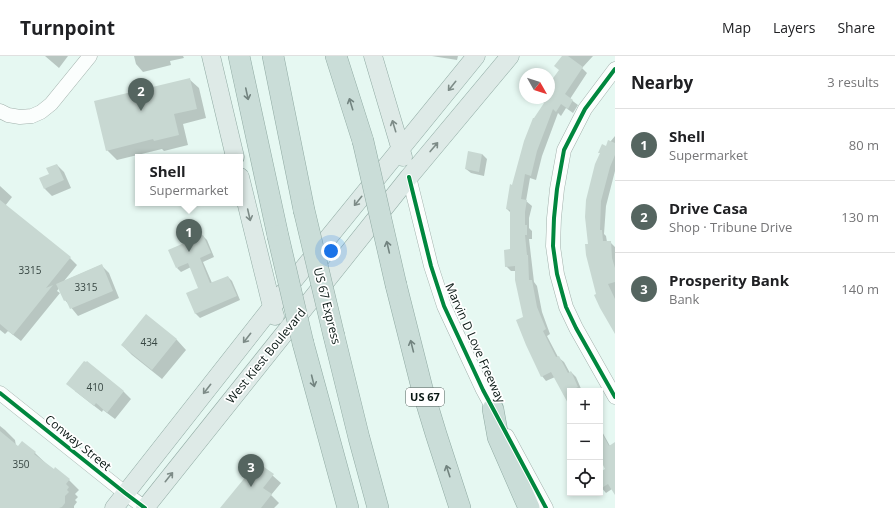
<!DOCTYPE html>
<html lang="en">
<head>
<meta charset="utf-8">
<style>
	body { margin:0; font-family:"Open Sans",sans-serif; background:#f2f2f2; color:#202124 }
	.controls { position:absolute; right:12px; bottom:12px; display:grid; overflow:hidden; border-radius:0px; box-shadow:0 2px 6px #0003 }
	.controls button { width:36px; height:36px; display:grid; place-items:center; padding:0; border:0; border-bottom:1px solid #e0e0e0; background:#fff; color:#202124; font:20px sans-serif }
	.compass { position:absolute; left:519px; top:12px; width:36px; height:36px; border-radius:50%; background:#fff; box-shadow:0 2px 6px #0003; rotate:129deg }
	.you { position:absolute; left:331px; top:195px; width:14px; height:14px; margin:-10px; border:3px solid #fff; border-radius:50%; background:#1a73e8; box-shadow:0 0 0 6px #1a73e833 }
	.badge { display:grid; place-items:center; width:26px; height:26px; border-radius:50%; background:#556560; color:#fff; font-size:13px; font-weight:700 }
	.pin { position:absolute; translate:-50% -33px; filter:drop-shadow(0 1px 2px #0008) }
	.pin::after { content:''; position:absolute; top:21px; width:14px; height:12px; background:inherit; clip-path:polygon(0 0,100% 0,50% 100%) }
	.popup { position:absolute; left:135px; top:98px; width:108px; height:52px; box-sizing:border-box; display:grid; place-content:center; border-radius:0px; background:#fff; filter:drop-shadow(0 1px 3px #0005); font-size:13px; white-space:nowrap; color:#757577 }
	.popup b { font-size:15px; color:#202124 }
	.popup::after { content:''; position:absolute; left:50%; top:100%; margin-left:-8px; border:8px solid transparent; border-top-color:#fff }
	.list { margin:0; padding:0; list-style:none }
	h2 { display:flex; justify-content:space-between; align-items:center; height:52px; margin:0; padding:0 16px; font-size:17px }
	h2 small { font-size:13px; font-weight:400; color:#757577 }
	.list li { display:grid; grid-template-columns:26px 1fr auto; gap:12px; align-items:center; box-sizing:border-box; height:72px; padding:0 16px; border-top:1px solid #e0e0e0 }
	.list b { display:block; font-size:15px; white-space:nowrap }
	.list p { margin:0; font-size:13px; white-space:nowrap; color:#757577 }
	.list em { font-size:13px; font-style:normal; color:#757577 }
	.icon { flex:none; width:22px; height:22px; fill:none; stroke:currentColor; stroke-width:2; stroke-linecap:round; stroke-linejoin:round }
	.map { position:relative; flex:none; width:615px; height:452px; overflow:hidden }
	header { display:flex; align-items:center; gap:24px; box-sizing:border-box; height:56px; padding:0 20px; background:#fff; border-bottom:1px solid #e0e0e0 }
	header strong { font-size:19px }
	nav { display:flex; gap:22px; margin-inline-start:auto; font-size:14px }
	main { display:flex }
	aside { flex:1; background:#fff }
	.map>svg:first-child { display:block }
	.shadow { fill:#0003 }
	.building { fill:#c8d8d2 }
	.lines { fill:none; stroke-linecap:round; stroke-linejoin:round }
	.minor-casing { stroke:#a2b1ac; stroke-width:15 }
	.major-casing { stroke:#91aba4; stroke-width:19 }
	.highway-casing { stroke:#91aba4; stroke-width:22 }
	.minor { stroke:#fbfefd; stroke-width:14 }
	.major { stroke:#deeae7; stroke-width:18 }
	.highway { stroke:#caddd8; stroke-width:21 }
	.highway-bridge-casing { stroke:#91aba4; stroke-width:22; stroke-linecap:butt }
	.highway-bridge { stroke:#caddd8; stroke-width:21 }
	.cycleway-casing { stroke:#fff; stroke-width:6 }
	.cycleway { stroke:#00873e; stroke-width:4 }
	.oneway { stroke:#7d8b87 }
	.oneway2 { stroke:#72837f }
	.labels { text-anchor:middle; stroke-width:3.5; stroke-linejoin:round; paint-order:stroke }
	.number-label { font-size:10px; fill:#374642 }
	.shield { fill:#fff; stroke:#515c59; stroke-width:1 }
	.shield-label { font-size:11px; font-weight:bold; fill:#071612 }
	.street-label { font-size:12px; fill:#071612; stroke:#fff }
</style>
</head>
<body>
<header>
<strong>Turnpoint</strong>
<nav><a>Map</a><a>Layers</a><a>Share</a></nav>
</header>
<main>
<div class="map">
<svg width="615" height="452" viewBox="0 0 615 452">
	<rect width="100%" height="100%" fill="#e6f8f2"/>
	<path class="shadow" d="M45,0H68L59,12Z
		M134,0H183L184,2L170,5L171,9L143,16L136,8Z
		M432,0H458L457,4Z
		M563,0H593L582,12L587,17L570,43L578,49L573,57L566,52L561,60L558,57L542,100L536,124L530,122L526,145L532,150L529,162V172L532,175V183H529L534,226L537,230L542,256L550,278L547,280L558,301L564,306L570,317L571,316L576,321L582,335H570V349L555,321L546,325L542,320L516,215H511L506,210L511,194V157L507,153L513,130L546,45L543,42H549V30L560,14Z
		M189,23L199,32L206,62L183,68L188,89L164,95L162,93L117,104L107,94Z
		M615,80V115L606,150L604,178L606,180L607,186H610L615,191V276L597,239L589,189L606,91Z
		M482,98L487,103L484,120L471,117L466,113Z
		M57,109L64,116L71,132L52,140L45,133L50,119Z
		M0,130L12,141L5,150L70,202L77,209L64,225L101,209L109,217L119,242L78,260L65,244L59,232L57,235L60,237L21,285L8,275L5,278L0,274Z
		M203,180L207,184L214,201L203,206L212,227L228,221L232,225L240,244L200,262L196,258L187,238L200,233L191,211L181,216L177,212Z
		M146,260L177,284L186,294L162,323L132,299L122,289Z
		M87,306L124,336L131,343L115,363L103,354L102,356L75,335Z
		M0,370L5,374L15,384L16,390L35,397L54,415L55,413L69,424L79,434L75,438L78,441L75,444L77,446L74,450V452H0Z
		M600,372L610,390L615,387V436L612,433L606,437L600,430V417L606,413L600,401Z
		M264,412L281,427L271,439L279,447L274,452H222L254,425Z"/>
	<path class="building" d="M562,0H568L583,11L565,38L573,44L568,53L561,48L556,56L553,53L537,95L531,120L525,118L521,143L527,144L525,156V169H527V179H525L527,199H528L529,224H532L537,251L546,273L543,275L556,301L559,300L568,317L571,315L578,331L570,335V351L551,316L541,321L526,289L516,264L523,261L515,224V210L505,211L504,194L510,193V154L506,153L510,128L512,129L524,85L533,62H534L544,47L537,42H549V34L553,26L551,25L559,14L554,10Z
		M190,22L197,53L174,58L179,79L154,85L153,83L106,95L94,45Z
		M608,84L615,87V99L610,111L601,145L600,174H602L603,185H611L612,202L615,212V226L608,228L615,243V278L600,252L594,239L596,238L586,199L585,188H588L585,161L586,144L595,108L600,97H598L602,88L606,90Z
		M468,95L482,98L479,116L465,113Z
		M57,108L64,124L44,133L39,122L49,118L46,112Z
		M0,144L71,201L46,232L53,229L13,279L0,268Z
		M203,179L211,197L200,202L210,227L228,220L237,240L195,258L186,237L198,232L188,207L176,212L168,194Z
		M102,208L113,235L70,253L66,244L64,245L56,228Z
		M146,258L177,283L152,314L121,289Z
		M84,305L86,306L87,305L124,335L107,357L96,347L94,350L66,328Z
		M600,374L609,390L615,386V439L608,428L600,433V416L605,413L600,403Z
		M0,375L18,390L22,385L36,396L34,398L54,413L55,411L70,423L66,428L69,431L67,434L69,436L65,440V447L62,451L59,452H0Z
		M264,411L274,418L263,432L272,438L261,452H220L247,419L253,424Z"/>
	<g class="lines">
		<defs>
			<path id="minor" d="M615,13L585,53L564,94L557,133L554,162L553,190L557,218L566,251L576,272L615,341
				M0,55L8,59L20,61L32,60L41,56L51,48L90,0
				M409,121L431,210L444,250L483,334L497,360
				M0,337L125,437L145,452
				M507,380L546,452"/>
			<path id="major" d="M211,0L235,101
				M373,0L403,101
				M240,121L272,251L275,260
				M114,452L272,251L476,0
				M145,452L409,121L510,0"/>
			<path id="highway" d="M239,0L278,180
				M273,0L304,154
				M336,0L363,85
				M396,229L422,332L436,378L460,452
				M334,280L359,382L378,452
				M303,287L348,452
				M493,353L498,381L529,452"/>
		</defs>
		<use href="#minor" class="minor-casing"/>
		<use href="#major" class="major-casing"/>
		<use href="#highway" class="highway-casing"/>
		<use href="#minor" class="minor"/>
		<use href="#major" class="major"/>
		<use href="#highway" class="highway"/>
		<defs>
			<path id="highway-bridge" d="M363,85L396,229
				M304,154L334,280
				M278,180L303,287"/>
		</defs>
		<use href="#highway-bridge" class="highway-bridge-casing"/>
		<use href="#highway-bridge" class="highway-bridge"/>
		<defs>
			<path id="cycleway" d="M615,13L585,53L564,94L557,133L554,162L553,190L557,218L566,251L576,272L615,341
				M409,121L431,210L444,250L483,334L546,452
				M0,337L125,437L145,452"/>
		</defs>
		<use href="#cycleway" class="cycleway-casing"/>
		<use href="#cycleway" class="cycleway"/>
	</g>
	<defs><path id="oneway-shaft" d="M-6 0H5M1.5-3L5.5 0L1.5 3" fill="none" stroke-width="1.6" stroke-linecap="round" stroke-linejoin="round"/></defs>
	<g class="oneway">
		<use href="#oneway-shaft" transform="translate(452 30) rotate(129)"/>
		<use href="#oneway-shaft" transform="translate(394 70) rotate(-107)"/>
		<use href="#oneway-shaft" transform="translate(434 91) rotate(-50)"/>
		<use href="#oneway-shaft" transform="translate(358 145) rotate(129)"/>
		<use href="#oneway-shaft" transform="translate(249 159) rotate(77)"/>
		<use href="#oneway-shaft" transform="translate(247 282) rotate(128)"/>
		<use href="#oneway-shaft" transform="translate(207 333) rotate(128)"/>
		<use href="#oneway-shaft" transform="translate(169 421) rotate(-51)"/>
	</g>
	<g class="oneway2">
		<use href="#oneway-shaft" transform="translate(247 38) rotate(78)"/>
		<use href="#oneway-shaft" transform="translate(351 48) rotate(-107)"/>
		<use href="#oneway-shaft" transform="translate(388 191) rotate(-103)"/>
		<use href="#oneway-shaft" transform="translate(412 290) rotate(-104)"/>
		<use href="#oneway-shaft" transform="translate(313 325) rotate(76)"/>
		<use href="#oneway-shaft" transform="translate(448 415) rotate(-108)"/>
	</g>
	<g class="labels">
		<g class="number-label">
			<text x="30" y="218">3315</text>
			<text x="86" y="235">3315</text>
			<text x="149" y="290">434</text>
			<text x="95" y="335">410</text>
			<text x="21" y="412">350</text>
		</g>
		<rect class="shield" x="406" y="332" width="38" height="18" rx="3"/>
		<g class="shield-label">
			<text x="425" y="345">US 67</text>
		</g>
		<g class="street-label">
			<text transform="translate(327 250) rotate(76)" y="4">US 67 Express</text>
			<text transform="translate(475 287) rotate(66)" y="4">Marvin D Love Freeway</text>
			<text transform="translate(266 300) rotate(-51)" y="4">West Kiest Boulevard</text>
			<text transform="translate(78 387) rotate(39)" y="4">Conway Street</text>
		</g>
	</g>
</svg>
<div class="controls">
<button>+</button>
<button>−</button>
<button><svg class="icon" aria-label="locate" viewBox="0 0 24 24"><circle cx="12" cy="12" r="6"/><path d="M12 2v4M12 18v4M2 12h4M18 12h4"/></svg></button>
</div>
<svg class="compass" viewBox="-18 -18 36 36"><path d="M0-13l5 13h-10z" fill="#e53935"/><path d="M0 13l5-13h-10z" fill="#757577"/></svg>
<div class="you"></div>
<div class="pin badge" style="left:189px;top:196px">1</div>
<div class="popup"><b>Shell</b>Supermarket</div>
<div class="pin badge" style="left:141px;top:55px">2</div>
<div class="pin badge" style="left:251px;top:431px">3</div>
</div>
<aside>
<h2>Nearby<small>3 results</small></h2>
<ul class="list">
<li><span class="badge">1</span><div><b>Shell</b><p>Supermarket</p></div><em>80 m</em></li>
<li><span class="badge">2</span><div><b>Drive Casa</b><p>Shop · Tribune Drive</p></div><em>130 m</em></li>
<li><span class="badge">3</span><div><b>Prosperity Bank</b><p>Bank</p></div><em>140 m</em></li>
</ul>
</aside>
</main>
</body>
</html>
